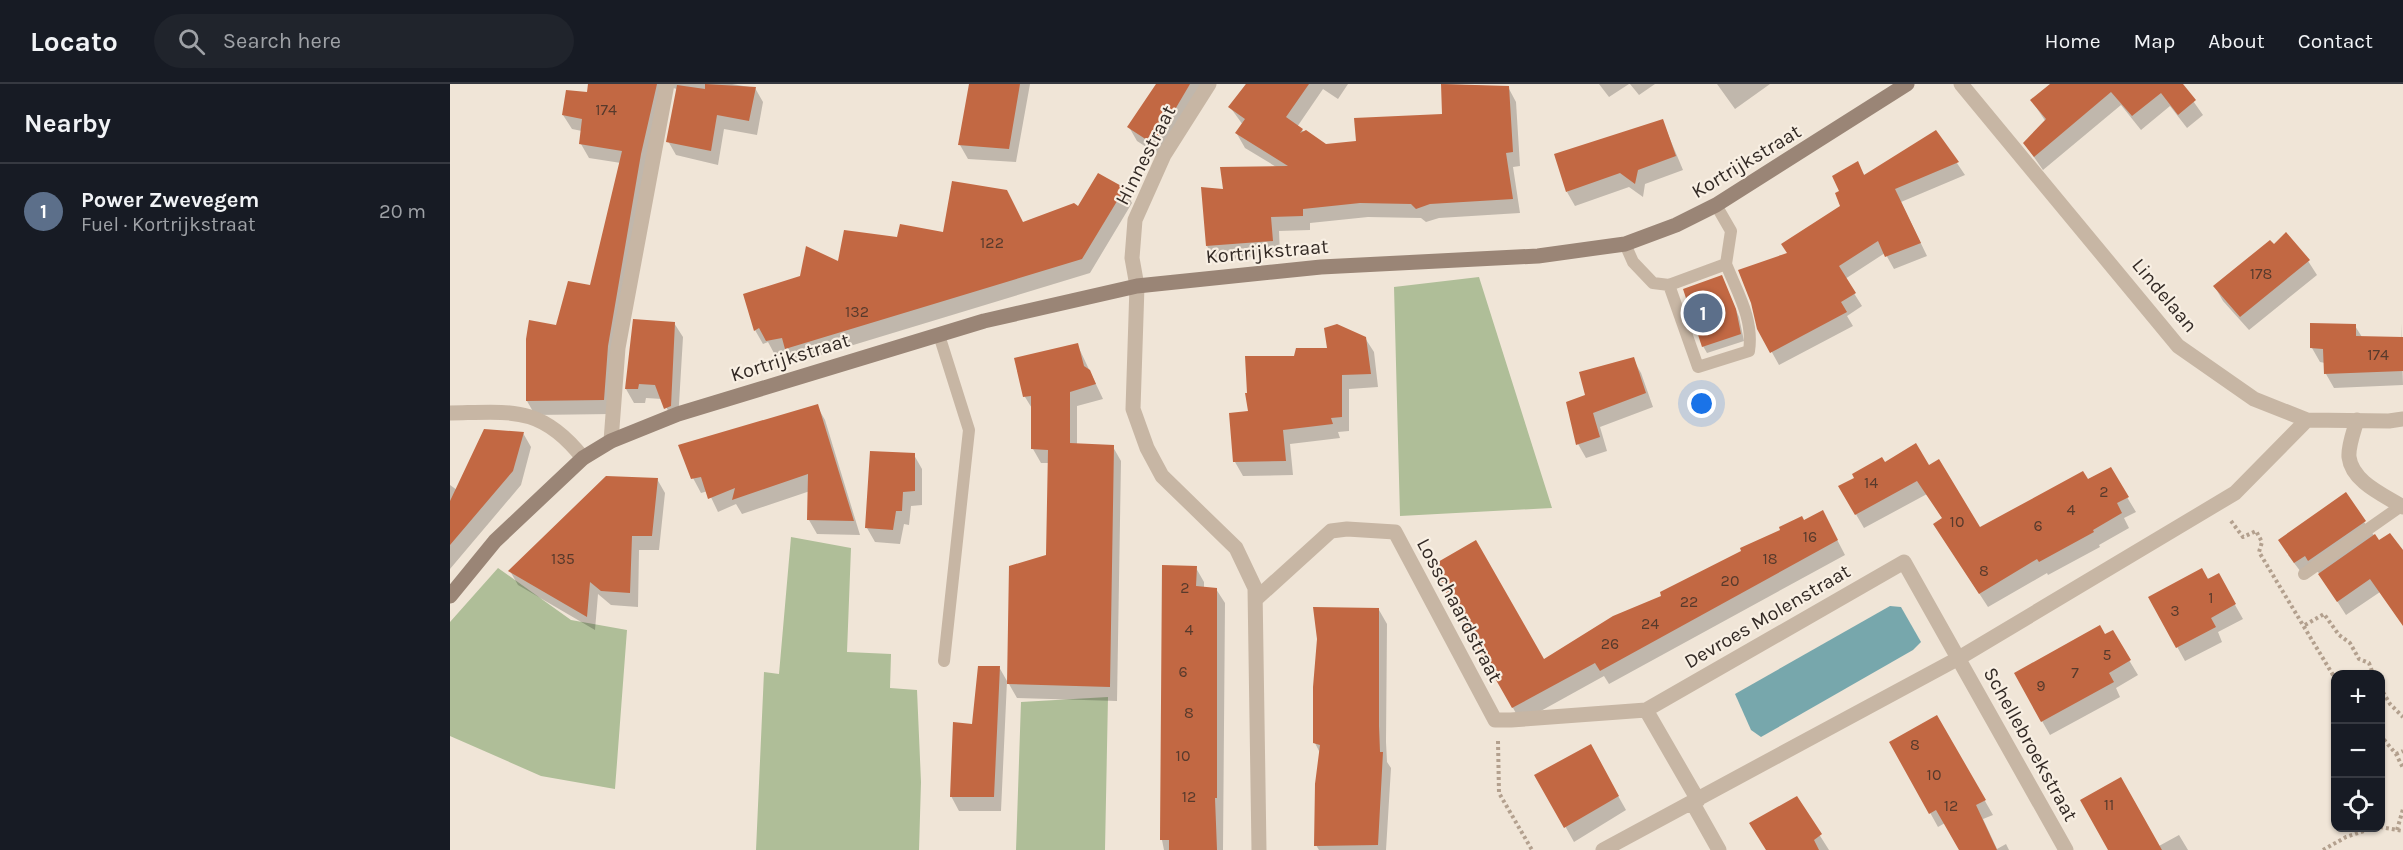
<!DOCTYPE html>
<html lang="en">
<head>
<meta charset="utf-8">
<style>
	body { margin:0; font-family:Karla,sans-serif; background:#20242c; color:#f1f3f6 }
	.controls { position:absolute; right:18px; bottom:18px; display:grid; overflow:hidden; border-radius:12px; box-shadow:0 2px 4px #0004 }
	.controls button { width:54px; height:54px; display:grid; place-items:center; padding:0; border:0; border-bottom:2px solid #363941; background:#171b24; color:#f1f3f6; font:30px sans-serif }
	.you { position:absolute; left:1252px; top:320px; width:21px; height:21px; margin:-15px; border:4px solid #fff; border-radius:50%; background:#1a73e8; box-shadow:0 0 0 9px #1a73e833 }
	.badge { display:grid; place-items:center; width:39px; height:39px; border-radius:50%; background:#7c3aed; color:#fff; font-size:20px; font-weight:700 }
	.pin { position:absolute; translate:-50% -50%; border:3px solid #fff; box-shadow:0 2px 6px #0006 }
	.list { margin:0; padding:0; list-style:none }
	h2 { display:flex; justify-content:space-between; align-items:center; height:78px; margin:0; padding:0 24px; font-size:26px }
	h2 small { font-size:20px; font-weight:400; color:#9ea1a6 }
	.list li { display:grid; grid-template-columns:39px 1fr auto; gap:18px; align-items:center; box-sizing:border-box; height:96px; padding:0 24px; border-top:2px solid #363941 }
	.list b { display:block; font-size:22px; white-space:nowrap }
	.list p { margin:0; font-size:20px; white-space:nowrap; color:#9ea1a6 }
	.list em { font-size:20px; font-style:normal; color:#9ea1a6 }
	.icon { flex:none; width:33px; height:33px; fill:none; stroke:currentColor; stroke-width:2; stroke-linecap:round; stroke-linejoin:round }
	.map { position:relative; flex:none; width:1953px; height:766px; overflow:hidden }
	header { display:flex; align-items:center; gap:36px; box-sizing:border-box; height:84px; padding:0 30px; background:#171b24; border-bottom:2px solid #363941 }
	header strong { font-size:28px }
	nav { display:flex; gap:33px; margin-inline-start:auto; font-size:21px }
	.search { width:420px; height:54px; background:#20242c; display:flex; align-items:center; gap:15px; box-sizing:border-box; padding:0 21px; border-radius:33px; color:#9ea1a6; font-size:22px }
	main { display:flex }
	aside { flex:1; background:#171b24 }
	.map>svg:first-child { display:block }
	.green { fill:#afbe98 }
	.water { fill:#77a7ac }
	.shadow { fill:#0003 }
	.building { fill:#c26843 }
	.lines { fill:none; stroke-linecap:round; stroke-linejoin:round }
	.path { stroke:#b3a08e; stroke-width:4; stroke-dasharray:3 3; stroke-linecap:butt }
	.service { stroke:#c7b6a4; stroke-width:12 }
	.minor { stroke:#c7b6a4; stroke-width:15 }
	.secondary { stroke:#9a8576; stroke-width:15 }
	.labels { text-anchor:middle; stroke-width:4.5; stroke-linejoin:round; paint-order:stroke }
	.number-label { font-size:16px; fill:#573a2c }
	.street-label { font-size:20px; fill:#332a25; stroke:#f8efe3 }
</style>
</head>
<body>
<header>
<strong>Locato</strong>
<div class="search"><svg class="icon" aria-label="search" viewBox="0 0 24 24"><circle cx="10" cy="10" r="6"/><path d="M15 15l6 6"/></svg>Search here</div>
<nav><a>Home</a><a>Map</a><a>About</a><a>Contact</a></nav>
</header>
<main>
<aside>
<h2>Nearby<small></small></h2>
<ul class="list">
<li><span class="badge" style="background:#5c6f8a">1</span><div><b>Power Zwevegem</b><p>Fuel · Kortrijkstraat</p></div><em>20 m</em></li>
</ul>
</aside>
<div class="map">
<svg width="1953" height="766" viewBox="0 0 1953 766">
	<rect width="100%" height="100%" fill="#f0e5d7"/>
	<path class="green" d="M1029,193L1102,424L950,432L944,203Z
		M341,453L401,464L397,568L441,570L440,604L467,606L471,698L469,766H306L314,588L329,590Z
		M48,484L121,536L177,546L165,705L91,692L0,652V538Z
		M658,613L655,766H566L571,618Z"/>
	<path class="water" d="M1440,522L1451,523L1471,558L1463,566L1311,653L1301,646L1285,610Z"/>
	<path class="shadow" d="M139,0H282L305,4L313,18L307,51L274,45L268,81L226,71L218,57L227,5L223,4L162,330L85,331L77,317L107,243L141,203L171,79L139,74L131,60L132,47L122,45L113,31L138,10Z
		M520,0H580L566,78L518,75L510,61Z
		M708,0H752L707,70L687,57L679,43Z
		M796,0H898L888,15L873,5L847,43L875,62L907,59L993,32V0L1058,3L1066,18L1070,82L1063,83L1070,129L989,134L976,138L971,134L918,133L860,139V146L829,147L830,171L765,176L757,162L775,107L828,84L795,64L787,50L793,41L780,23Z
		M1149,0H1179L1159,13Z
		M1180,0H1205L1189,11Z
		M1267,0H1320L1285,25Z
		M1602,0H1731L1753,31L1737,44L1720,22L1691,46L1671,21L1593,86L1574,59L1596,38L1582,17Z
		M1212,36L1233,86L1195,100L1193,113L1179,103L1125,122L1117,108Z
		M1486,48L1515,91L1451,118L1477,172L1444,185L1435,169L1395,195L1412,222L1397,232L1403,242L1329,281L1309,245L1338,170L1391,122V107L1407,80L1415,92Z
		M674,105L682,119L640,189L344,279L338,268L325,271L318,258L313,260L305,246L389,179L448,155L573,139L629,124Z
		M1858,177L1867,191L1799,246L1773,217L1765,203Z
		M1275,200L1289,233L1294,257L1257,269L1253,262Z
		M185,237L224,239L233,253L228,337L224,338L212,315L196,314L195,319H184L176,305Z
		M1951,239L1953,301L1884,304L1876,290L1875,279L1870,278L1862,264L1905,242L1912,253L1951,254Z
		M915,254L924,268L928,303L899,305V347L888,348L890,354L840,360L843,391L793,392L785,378L800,328L845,274Z
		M627,260L653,315L627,322V361L663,363L671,377L667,617L567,614L559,600L598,472L599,379H591L583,365V326L575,313L565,275Z
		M1183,275L1191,289L1203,323L1150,343L1157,367L1136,374L1128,360L1118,319L1136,312Z
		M367,322L375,336L410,451L367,450L359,436L360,407L292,430L286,420L268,428L258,407L251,409L243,394Z
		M73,349L81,363L71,401L0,485V401L7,406Z
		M464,371L472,385V421L461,422L459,441L454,440L450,460L425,458L417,444Z
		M1434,380L1478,383L1530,445L1660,385L1686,428L1674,434L1679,444L1649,461L1650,463L1598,491L1597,489L1538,523L1493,454V435L1477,410L1414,444L1390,403Z
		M207,395L215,409L209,466H189L188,523L161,521L148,510L145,546L68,501L60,487Z
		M1354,438L1380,442L1395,471L1159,600L1154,592L1071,638L983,483L1094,577Z
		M1914,438L1929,458L1953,469V541L1930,508L1896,531L1869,489L1864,485L1854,492L1838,471Z
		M746,484L754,498V504L766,505L775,519L773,766H714L712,756Z
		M1768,491L1793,535L1768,548L1772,558L1735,577L1700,514Z
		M929,526L937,540L936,658L937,678L941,684L936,766H869L866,761L870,669L865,659Z
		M1662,548L1688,591L1666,604L1670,613L1600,651L1592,637L1655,552Z
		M549,583L557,597L551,727H509L501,712L523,641Z
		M1487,633L1543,731L1533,735L1547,765L1556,760L1559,766H1511L1495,739L1488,743L1441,658Z
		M1140,662L1176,726L1124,758L1087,692Z
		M1346,714L1379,766H1316Z
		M1729,751L1738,766H1660L1709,762Z"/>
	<path class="building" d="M138,0H207L191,70L158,262L154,316L76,317V255L79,236L106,241L118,197L140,201L172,67L129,60L132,35L112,31L116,6L137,8Z
		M255,0L306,3L299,37L267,31L261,67L216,58L227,1L255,5Z
		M519,0H570L559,65L508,61Z
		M706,0H740L707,56H697L677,43Z
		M796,0H859L836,33L853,45L850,49L856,46L876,60L906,57L904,34L992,30L991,0L1059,2L1063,68L1056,69L1063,115L980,120L966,125L961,120L910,119L853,125V132L821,133L823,157L756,162L751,103L773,105L770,83L838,82L785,49L795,35L778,23Z
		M1600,0H1733L1746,16L1728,31L1711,9L1682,32L1661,8L1584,73L1573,59L1596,35L1580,16Z
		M1213,35L1226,72L1188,86L1185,100L1170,89L1116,108L1104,70Z
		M1486,46L1509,78L1445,105L1471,159L1435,173L1428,157L1389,182L1406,209L1391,218L1397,228L1320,269L1307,245L1301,219L1288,186L1337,169L1331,160L1390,122L1385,109L1389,107L1382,92L1408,77L1414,91Z
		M648,89L675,104L632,175L335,265L332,254L316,257L309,244L304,247L293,210L350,192L356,162L388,177L394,146L447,153L450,140L493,148L502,97L557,106L573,138L624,119L628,122Z
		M1836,148L1860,176L1790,233L1763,202L1820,156L1824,160Z
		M1272,191L1286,225L1291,250L1252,263L1233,205Z
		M183,235L225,238L221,322L214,325L205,301L189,300L188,305H175Z
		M1860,239L1906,240V252L1953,253V287L1874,290L1873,265L1860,264Z
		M887,240L916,253L921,290L892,291V333L881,334L883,340L833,346L836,377L783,378L779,329L798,327L795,309H797L795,272H844L846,264H877L874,244Z
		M628,259L634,282L640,286L646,300L620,308V359L664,361L660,603L557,600L559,482L596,471L598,366L581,365V312L573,313L564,274Z
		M1184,273L1196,309L1143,329L1150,353L1126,361L1116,318L1135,311L1129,288Z
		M368,320L404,437L357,436L358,390L282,416L285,404L258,415L251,393L241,395L228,361Z
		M34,345L74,348L63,387L0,461V417Z
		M1466,359L1479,381L1489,375L1530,443L1633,387L1638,395L1661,383L1679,413L1667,419L1672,429L1643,446L1644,448L1589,478L1587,475L1529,510L1483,440L1492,434L1467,397L1405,431L1388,402L1404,394L1402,390L1432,373L1435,378Z
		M420,367L465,369V407L453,408L452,427H446L443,446L415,444Z
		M156,392L208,394L202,452H182L180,509L151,507L140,498L137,533L58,487Z
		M1896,408L1916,437L1858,477L1855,472L1844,479L1828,456Z
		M1373,426L1388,456L1150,587L1145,579L1062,624L981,482L1026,456L1094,575L1163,532L1211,512L1210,508L1291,467L1290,464L1330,446L1329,443L1352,432L1354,436Z
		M1940,449L1953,466V542L1920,495L1887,518L1868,490L1925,450L1929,456Z
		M712,481L747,482L746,502L767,504V714H765L767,766H719V756H710Z
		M1752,484L1758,495L1769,489L1786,520L1761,534L1766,543L1726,564L1698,513Z
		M863,523L929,524V642L930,668H933L928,761L864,762L865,700L870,661L863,659V603L867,555Z
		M1650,541L1655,550L1663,546L1681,576L1659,589L1664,598L1591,638L1564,589Z
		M528,582H550L544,713H500L503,638L522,640Z
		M1487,631L1536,716L1526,721L1547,766H1509L1486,726L1479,730L1439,658Z
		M1141,660L1169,712L1114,744L1084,691Z
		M1671,693L1712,766H1658L1630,716Z
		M1347,712L1372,750L1364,756L1369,766H1316L1299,739Z"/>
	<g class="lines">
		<path class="path" d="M1781,437L1793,453L1806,447L1812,458L1809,468L1886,596
			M1855,541L1874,530L1889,551L1900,559L1909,575L1919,579L1923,590
			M1930,603L1940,620L1953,633
			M1930,651L1946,670L1953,684
			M1048,657L1049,709L1082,766
			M1946,670L1953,667
			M1930,743L1953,747
			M1947,746L1953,725
			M1873,766L1896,753L1923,744"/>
		<path class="service" d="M1175,160L1183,178L1203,199L1219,201L1276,180L1281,147L1266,121
			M1219,201L1248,283L1299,267C1304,235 1287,208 1276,180
			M489,251L519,346L494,577
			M1854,490L1951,422"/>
		<path class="minor" d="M759,0L714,71L685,136L682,174L687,202L683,325L697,364L712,392L786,464L805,504L809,766
			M1511,0L1728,262L1804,315L1857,336L1939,337L1953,335
			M0,329C61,328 91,321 133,374
			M1907,336C1904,347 1898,362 1899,373C1902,398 1934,411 1953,423
			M161,357L168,264L217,0
			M806,515L881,447L897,445L945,448L1045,636H1061L1196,626L1454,478L1616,766
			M1196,626L1248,716
			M1242,718L1269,766
			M1153,766L1509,574L1785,409L1857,336"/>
		<path class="secondary" d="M0,512L45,457L133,374L161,357L228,330L534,237L687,202L871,183L1088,172L1175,160L1226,141L1266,121L1457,0"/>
	</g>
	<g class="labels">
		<g class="number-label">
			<text x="156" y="31">174</text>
			<text x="542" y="164">122</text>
			<text x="1811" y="195">178</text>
			<text x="407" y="233">132</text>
			<text x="1928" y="276">174</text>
			<text x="1421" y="404">14</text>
			<text x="1654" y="413">2</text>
			<text x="1621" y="431">4</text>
			<text x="1507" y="443">10</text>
			<text x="1588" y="447">6</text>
			<text x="1360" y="458">16</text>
			<text x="113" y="480">135</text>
			<text x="1320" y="480">18</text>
			<text x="1534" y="492">8</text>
			<text x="1280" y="502">20</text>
			<text x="735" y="509">2</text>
			<text x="1761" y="519">1</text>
			<text x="1239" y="523">22</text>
			<text x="1725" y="532">3</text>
			<text x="1200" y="545">24</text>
			<text x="739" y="551">4</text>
			<text x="1160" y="565">26</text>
			<text x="1657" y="576">5</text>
			<text x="733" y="593">6</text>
			<text x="1625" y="594">7</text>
			<text x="1591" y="607">9</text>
			<text x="739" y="634">8</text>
			<text x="1465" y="666">8</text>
			<text x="733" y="677">10</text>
			<text x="1484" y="696">10</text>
			<text x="739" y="718">12</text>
			<text x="1659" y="726">11</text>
			<text x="1501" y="727">12</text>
		</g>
		<g class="street-label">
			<text transform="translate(695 71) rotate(-63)" y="7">Hinnestraat</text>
			<text transform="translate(1296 77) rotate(-31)" y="7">Kortrijkstraat</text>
			<text transform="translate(817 167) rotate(-5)" y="7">Kortrijkstraat</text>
			<text transform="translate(1715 211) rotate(50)" y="7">Lindelaan</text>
			<text transform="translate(340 273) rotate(-17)" y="7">Kortrijkstraat</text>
			<text transform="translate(1010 526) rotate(62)" y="7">Losschaardstraat</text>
			<text transform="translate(1317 532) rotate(-30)" y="7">Devroes Molenstraat</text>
			<text transform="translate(1581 660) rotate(61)" y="7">Schellebroekstraat</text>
		</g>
	</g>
</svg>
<div class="controls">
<button>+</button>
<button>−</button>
<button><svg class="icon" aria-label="locate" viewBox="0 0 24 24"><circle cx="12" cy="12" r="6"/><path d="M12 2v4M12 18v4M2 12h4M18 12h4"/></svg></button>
</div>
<div class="you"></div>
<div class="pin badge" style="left:1253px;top:229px;background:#5c6f8a">1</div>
</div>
</main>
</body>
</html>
